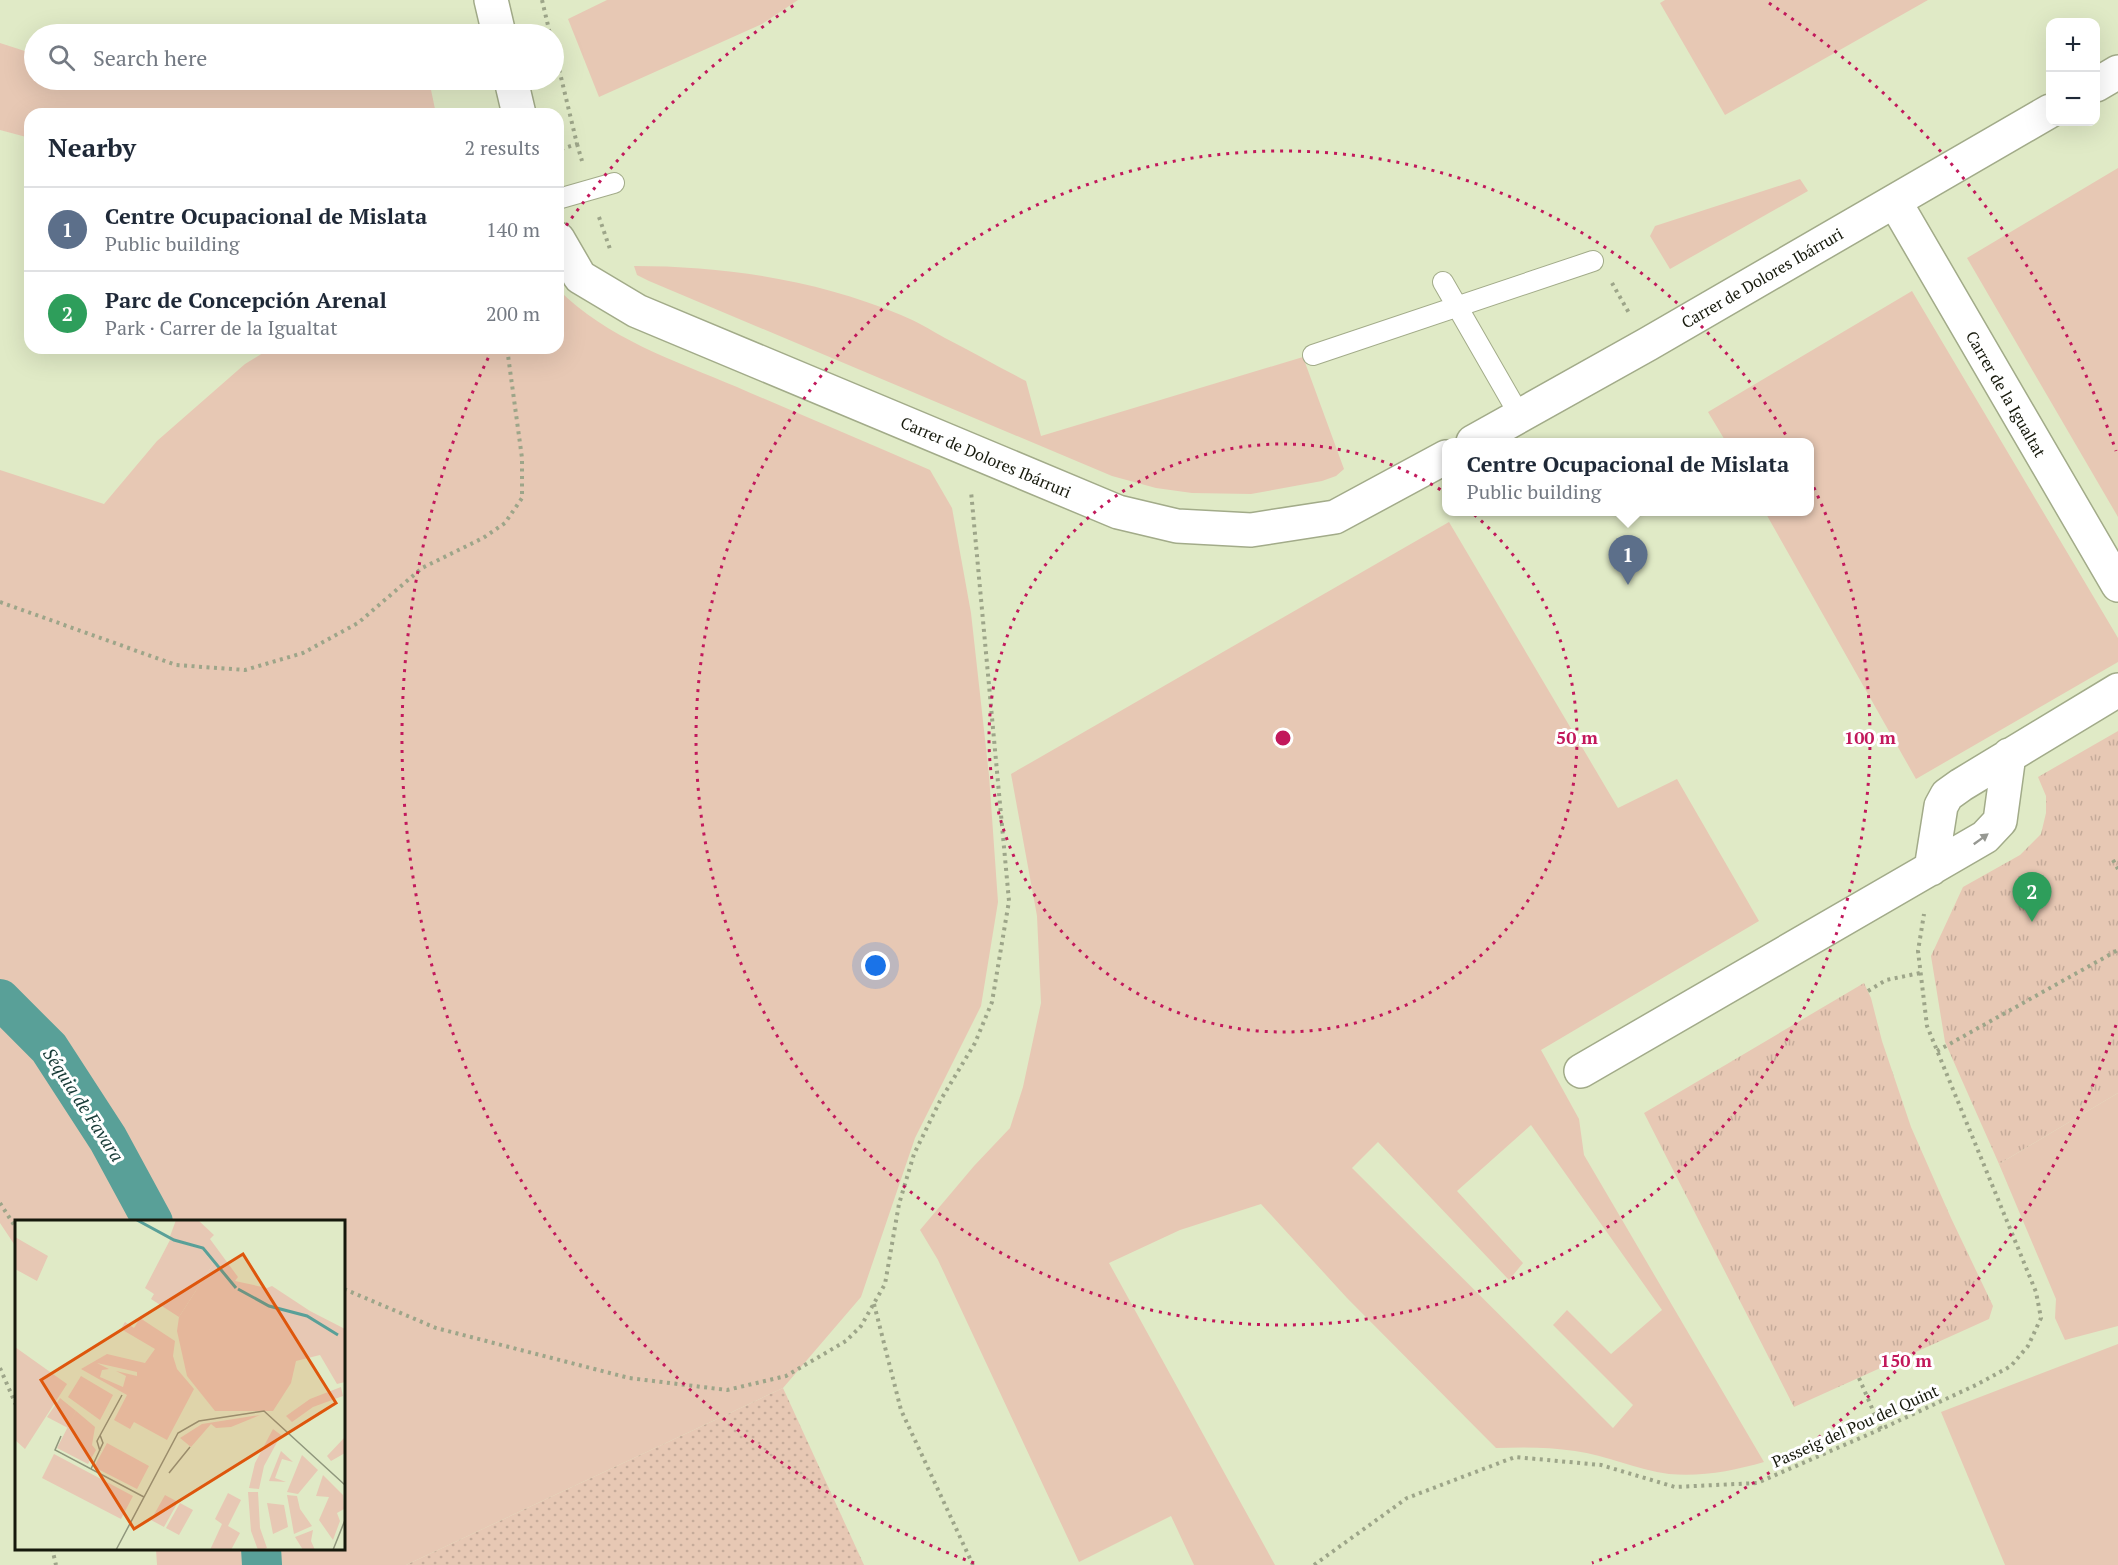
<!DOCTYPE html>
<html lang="en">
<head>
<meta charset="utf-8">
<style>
	body { margin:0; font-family:"PT Serif",serif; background:#f6f6f7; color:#1f2937 }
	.controls { position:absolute; right:18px; top:18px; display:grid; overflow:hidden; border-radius:12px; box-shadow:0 6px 24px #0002 }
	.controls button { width:54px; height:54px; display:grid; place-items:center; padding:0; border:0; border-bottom:2px solid #e0e1e3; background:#fff; color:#1f2937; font:30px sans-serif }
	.you { position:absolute; left:876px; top:966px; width:21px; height:21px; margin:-15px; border:4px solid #fff; border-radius:50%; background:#1a73e8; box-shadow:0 0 0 9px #1a73e833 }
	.badge { display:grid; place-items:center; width:39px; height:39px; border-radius:50%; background:#111827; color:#fff; font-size:20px; font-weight:700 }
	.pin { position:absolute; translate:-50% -50px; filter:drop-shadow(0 2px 3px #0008) }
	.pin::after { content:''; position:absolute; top:32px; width:21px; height:18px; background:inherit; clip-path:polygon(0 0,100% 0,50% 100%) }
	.popup { position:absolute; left:1442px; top:438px; width:372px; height:78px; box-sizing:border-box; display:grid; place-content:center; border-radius:12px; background:#fff; filter:drop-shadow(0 2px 4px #0005); font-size:20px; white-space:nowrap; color:#747a83 }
	.popup b { font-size:22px; color:#1f2937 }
	.popup::after { content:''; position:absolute; left:50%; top:100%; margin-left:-12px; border:12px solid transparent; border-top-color:#fff }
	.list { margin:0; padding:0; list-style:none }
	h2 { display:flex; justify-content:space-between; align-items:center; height:78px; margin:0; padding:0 24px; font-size:26px }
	h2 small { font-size:20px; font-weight:400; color:#747a83 }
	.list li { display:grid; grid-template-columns:39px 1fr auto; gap:18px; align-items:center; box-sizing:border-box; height:84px; padding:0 24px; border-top:2px solid #e0e1e3 }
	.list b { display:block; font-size:22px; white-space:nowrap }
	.list p { margin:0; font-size:20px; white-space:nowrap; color:#747a83 }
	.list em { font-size:20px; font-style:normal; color:#747a83 }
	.icon { flex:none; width:33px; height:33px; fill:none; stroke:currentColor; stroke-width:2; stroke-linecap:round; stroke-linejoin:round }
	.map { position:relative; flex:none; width:2118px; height:1565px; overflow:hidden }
	.search { position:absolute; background:#fff; box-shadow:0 6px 24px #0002; left:24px; top:24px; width:540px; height:66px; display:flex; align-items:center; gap:15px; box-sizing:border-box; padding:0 21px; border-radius:33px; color:#747a83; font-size:22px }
	.panel { position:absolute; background:#fff; box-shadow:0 6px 24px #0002; left:24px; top:108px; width:540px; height:246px; border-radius:18px }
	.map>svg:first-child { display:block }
	.grass { fill:#e7c8b4; fill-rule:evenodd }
	.park { fill:url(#park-tufts) }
	.garden { fill:url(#garden-dots) }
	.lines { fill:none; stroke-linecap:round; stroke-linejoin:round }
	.canal { stroke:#59a098; stroke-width:40 }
	.lane-casing { stroke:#a2ab89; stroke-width:22 }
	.street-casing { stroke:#a2ab89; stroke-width:36 }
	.path { stroke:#9da589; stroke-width:4; stroke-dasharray:3 4.5; stroke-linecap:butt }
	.lane { stroke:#fff; stroke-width:20 }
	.street { stroke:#fff; stroke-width:33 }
	.oneway { fill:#969892 }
	.ring { fill:none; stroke:#c2185b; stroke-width:3; stroke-dasharray:3 6 }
	.labels { text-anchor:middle; stroke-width:6; stroke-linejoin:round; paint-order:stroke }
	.street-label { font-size:16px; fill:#16190c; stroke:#fff }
	.water-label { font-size:18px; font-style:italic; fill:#183b37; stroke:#fff }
	.inset-river { fill:none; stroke:#59a098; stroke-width:3 }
	.inset-road { fill:none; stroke:#8f967c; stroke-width:1.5 }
	.view { fill:#de560c; fill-opacity:0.15; stroke:#de560c; stroke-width:3 }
	.inset-edge { fill:none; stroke:#16190c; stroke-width:3 }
	.centre { fill:#c2185b; stroke:#fff; stroke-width:3 }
	.ring-label { font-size:18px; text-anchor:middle; font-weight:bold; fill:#c2185b; stroke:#fff; stroke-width:6; stroke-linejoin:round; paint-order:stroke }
</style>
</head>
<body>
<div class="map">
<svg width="2118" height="1565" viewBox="0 0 2118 1565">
	<defs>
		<pattern id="park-tufts" width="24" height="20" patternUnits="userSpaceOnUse" patternTransform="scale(1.5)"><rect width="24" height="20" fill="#e7c8b4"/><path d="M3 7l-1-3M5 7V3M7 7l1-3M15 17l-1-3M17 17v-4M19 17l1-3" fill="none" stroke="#c5ab9a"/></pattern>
		<pattern id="garden-dots" width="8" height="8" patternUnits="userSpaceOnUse" patternTransform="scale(1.5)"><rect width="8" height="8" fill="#e7c8b4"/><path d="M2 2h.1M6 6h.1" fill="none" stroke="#c5ab9a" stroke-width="1.8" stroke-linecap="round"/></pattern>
	</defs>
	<rect width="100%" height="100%" fill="#e0eac6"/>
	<path class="grass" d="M607,0H798L762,24L599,97L568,19Z
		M1665,0H1928L1725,115L1660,3Z
		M0,43L34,54V80H429L436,114H30V138L0,130Z
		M2118,168V517L1967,258Z
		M1800,179L1808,191L1670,269L1650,236L1655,226Z
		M634,266C725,266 817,280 901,315C916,321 931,330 945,338C972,352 999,367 1026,381L1041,436L1303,357L1344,469L1336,476L1322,481L1251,494L1192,493L1156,488L1112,476L649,281L637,275Z
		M558,289C606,338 675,361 737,387C801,415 866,442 930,470L952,508L971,613L989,775L998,902L981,1006L915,1138L861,1297L783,1388L406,1565H157L156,1549L344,1548V1222H16V1247L0,1223V470L104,504L157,441L245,364L271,348H558Z
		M1912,291L2118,638V662L1916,779L1765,512H1810V442H1726L1708,412Z
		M1449,522L1618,808L1677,779L1759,921L1541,1050L1579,1119L1584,1155L1764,1462C1733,1471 1701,1477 1669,1474C1637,1470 1606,1455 1575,1451C1549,1447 1522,1447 1496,1448L1347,1298L1261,1204L1180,1230L1109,1263L1275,1565H1194L1171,1516L1079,1562L938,1260L920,1230L974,1166L1010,1128L1023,1087L1041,1003L1037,916L1011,774ZM1531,1125L1662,1310L1611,1354L1567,1310L1553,1325L1633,1405L1613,1428L1352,1168L1378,1142L1509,1280L1523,1263L1457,1191Z
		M2118,1093V1326L2065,1340L2055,1318L2056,1299L1999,1164Z
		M2118,1344V1565H2005L1941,1412Z"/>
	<path class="park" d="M2118,731V1093L1999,1164L1945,1042L1931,956L1963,887L2020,855L2041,834L2046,813V796L2038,777Z
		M1864,983L1871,998L1882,1041L1911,1127L1951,1218L1993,1306L1989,1319L1794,1407L1644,1113Z"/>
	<path class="garden" d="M783,1388L864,1565H406Z"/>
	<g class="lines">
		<path class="canal" d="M0,999L49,1048L108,1139L153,1222
			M261,1548L262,1565"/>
		<defs>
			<path id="lane" d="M558,199L614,183
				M1443,282L1520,416
				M1313,355L1593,261"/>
			<path id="street" d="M491,0L499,34
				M511,80L519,114
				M2096,85L2118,72
				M1895,202L2118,585
				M558,239L580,277L637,311L1118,512L1177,526L1251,530L1335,517L1446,457
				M1473,442L1648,344L2050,111
				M1931,869L1941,806L1947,795L1961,785L2118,690
				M1581,1071L1985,837L2000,821L2009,755"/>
		</defs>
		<use href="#lane" class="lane-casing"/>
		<use href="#street" class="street-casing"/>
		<path class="path" d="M542,0L550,34
			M554,48L577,144L558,150
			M577,144L582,161
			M599,217L611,252
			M1612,283L1629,313
			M0,602L176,665L245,670L303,653L358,623L422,568L483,538L505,523L522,498V458L507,348
			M2113,860L2118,869
			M1868,991L1886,980L1920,973
			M1937,1051L2118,950
			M0,1203L16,1228
			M344,1289L436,1328L629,1378L727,1390L786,1376L846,1341L861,1326L885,1284L899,1204L914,1154L940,1101L975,1043L992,1002L1009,901L971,491
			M874,1304L901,1410L973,1565
			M0,1368L16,1405
			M1859,1378L1881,1429
			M52,1548L56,1565
			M1314,1565L1407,1498L1515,1457L1601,1465L1675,1487L1757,1483L1881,1429L1976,1385L2011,1366L2028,1346L2041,1318L2036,1292L1927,1026L1918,951L1924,914"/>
		<use href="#lane" class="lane"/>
		<use href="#street" class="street"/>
	</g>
	<defs><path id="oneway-solid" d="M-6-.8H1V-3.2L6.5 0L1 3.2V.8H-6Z" transform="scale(1.5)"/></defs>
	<use class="oneway" href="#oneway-solid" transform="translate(1981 839) rotate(-36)"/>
	<g class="ring">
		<circle cx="1283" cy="738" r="294"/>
		<circle cx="1283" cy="738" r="587"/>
		<path d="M2116 1025A881 881 0 0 1 1592 1563M974 1563A881 881 0 0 1 491 352M561 233A881 881 0 0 1 797 3M1769 3A881 881 0 0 1 2116 451"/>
	</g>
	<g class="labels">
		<g class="street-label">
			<text transform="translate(1762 278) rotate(-30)" y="6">Carrer de Dolores Ibárruri</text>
			<text transform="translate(2006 394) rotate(60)" y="6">Carrer de la Igualtat</text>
			<text transform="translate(986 457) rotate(23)" y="6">Carrer de Dolores Ibárruri</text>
			<text transform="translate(1855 1426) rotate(-24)" y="6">Passeig del Pou del Quint</text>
		</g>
		<g class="water-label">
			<text transform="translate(83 1105) rotate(57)" y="6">Séquia de Favara</text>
		</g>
	</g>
	<g transform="translate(15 1220)">
		<rect width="330" height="330" fill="#e0eac6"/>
		<path d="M161,0H183L199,15L195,19L223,57L220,61L252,68L257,66L295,91L330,109V162L322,164L305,135L281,141L276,163L258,191H200L172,156L162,111L164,97L198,44L187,29L154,19ZM125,98L160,121L158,136L162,149L179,169L152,220L119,202L115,209L99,200L112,175L66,149L92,134L130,143L140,129L106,109L110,102L119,108ZM82,143L122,152V156L101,151L111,156L108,167L85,157L87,150L94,149ZM0,127L52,164L10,229L0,220ZM326,167L328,176L298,187L277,202L271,196L295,179ZM45,178L61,191L53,208L32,197ZM245,195L216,207L201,208L196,204L176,227L165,218L187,204ZM258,209L266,215L249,246L244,269L234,268L240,243ZM330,217V233L316,241L312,236ZM92,223L134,246L122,269L79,247ZM266,231L278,242L267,239L260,258L271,262L254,261ZM39,234L118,276L106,299L27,258ZM287,235L303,250L283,274L272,272ZM308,255L328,275L329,289L322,293L325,301L318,320L304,300L314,277L301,276ZM233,272H243L245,308L252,328L248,330H243L236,311ZM213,273L226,280L213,306L225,313L216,330H195L207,304L200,299ZM150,275L163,282L149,307L136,300ZM272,275L282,276L285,289L297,306L279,314ZM165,283L178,290L164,315L151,308ZM252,283L269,285L273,307L258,314ZM298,310L296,321L300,330H288L280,317Z" fill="#e7c8b4" fill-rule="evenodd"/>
		<path d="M66,156L98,175L85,200L53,177ZM61,191L80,207L77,225L81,230L73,244L42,228Z" fill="#e7c8b4"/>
		<path d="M0,17L33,36L22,61L0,49ZM155,20L187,29L198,44L164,97L136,79L139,74L130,68Z" fill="#e7c8b4"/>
		<path class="inset-river" d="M122,0L159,20L188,28L221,68M223,69L254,86L292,96L323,115"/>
		<path class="inset-road" d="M46,216L40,230L129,277M85,231L82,221L107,175M76,249L88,223L85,215M154,253L175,227M101,330L163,213L184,201L249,191L330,265M318,330L330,300"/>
		<path class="view" d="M228,34L321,183L119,309L26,160Z"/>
		<rect width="330" height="330" class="inset-edge"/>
	</g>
	<circle cx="1283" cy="738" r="9" class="centre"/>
	<g class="ring-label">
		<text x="1577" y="744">50 m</text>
		<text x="1870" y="744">100 m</text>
		<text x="1906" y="1367">150 m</text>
	</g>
</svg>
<div class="controls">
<button>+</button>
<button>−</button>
</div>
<div class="you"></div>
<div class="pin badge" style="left:1628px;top:585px;background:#5c6f8a">1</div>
<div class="popup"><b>Centre Ocupacional de Mislata</b>Public building</div>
<div class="pin badge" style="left:2032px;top:922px;background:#2e9e5b">2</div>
<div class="search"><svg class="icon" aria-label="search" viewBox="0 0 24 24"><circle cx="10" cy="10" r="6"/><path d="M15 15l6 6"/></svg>Search here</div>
<section class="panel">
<h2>Nearby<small>2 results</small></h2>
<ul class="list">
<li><span class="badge" style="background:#5c6f8a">1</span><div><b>Centre Ocupacional de Mislata</b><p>Public building</p></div><em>140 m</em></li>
<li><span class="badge" style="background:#2e9e5b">2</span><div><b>Parc de Concepción Arenal</b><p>Park · Carrer de la Igualtat</p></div><em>200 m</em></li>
</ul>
</section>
</div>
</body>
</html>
